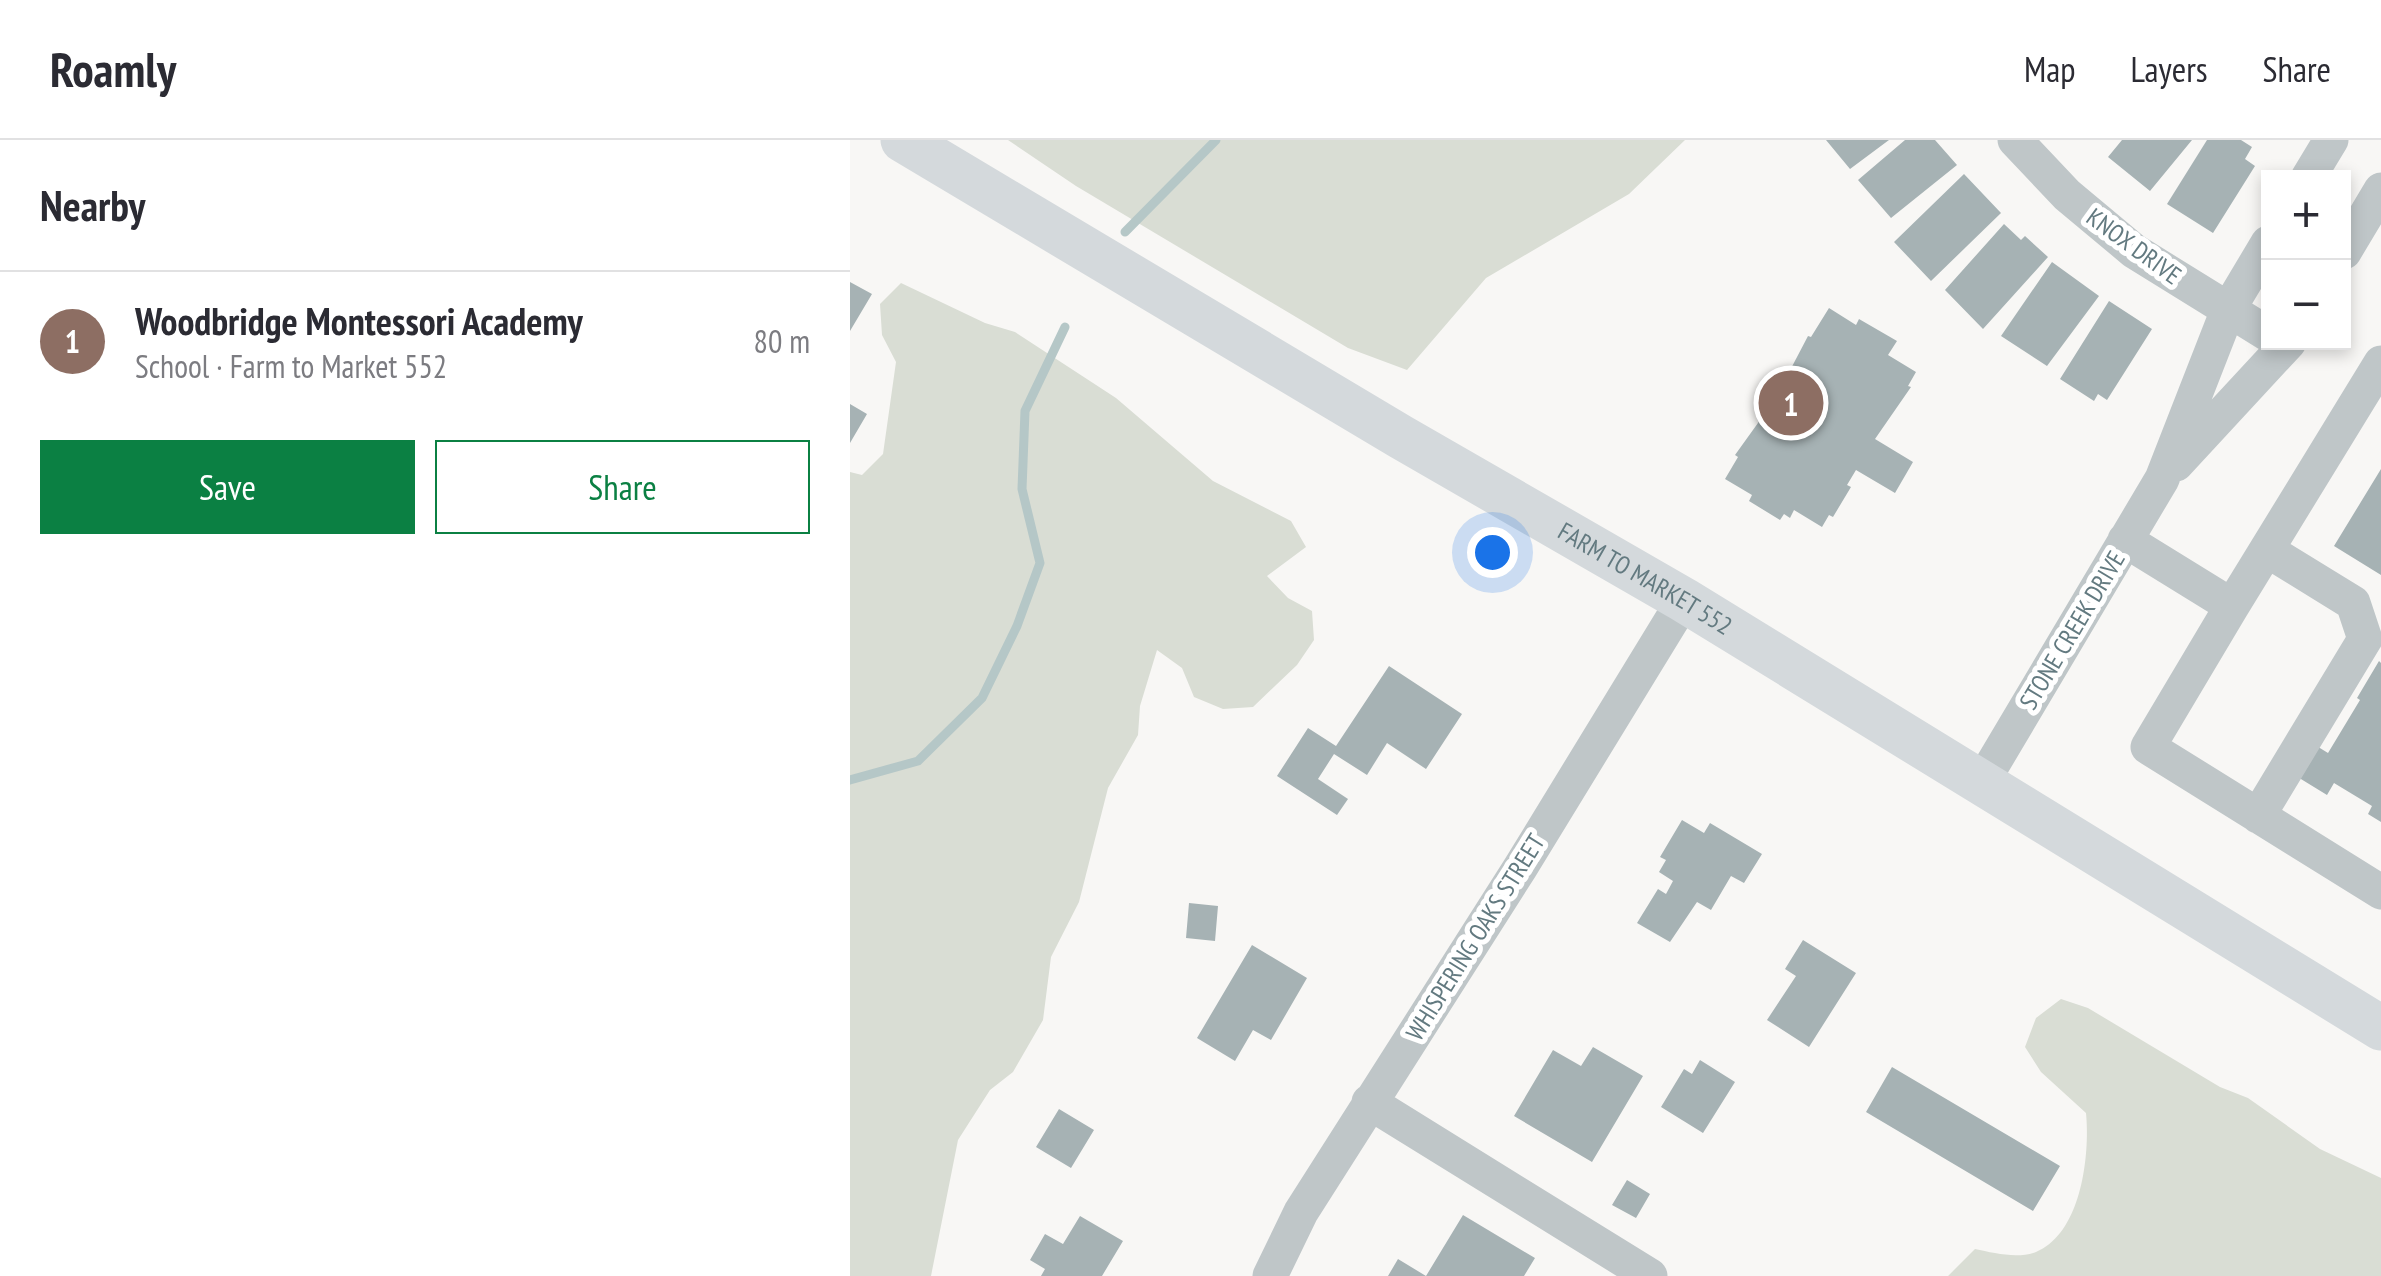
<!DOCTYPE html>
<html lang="en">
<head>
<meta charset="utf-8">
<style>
	body { margin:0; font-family:"PT Sans Narrow",sans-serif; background:#f7f7f7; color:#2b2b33 }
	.controls { position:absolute; right:30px; top:30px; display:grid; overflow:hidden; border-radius:0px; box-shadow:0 5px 15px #0003 }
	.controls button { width:90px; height:90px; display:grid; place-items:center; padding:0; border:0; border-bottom:2px solid #e1e1e2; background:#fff; color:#2b2b33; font:50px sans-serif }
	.you { position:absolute; left:642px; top:412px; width:35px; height:35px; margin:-25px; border:8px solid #fff; border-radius:50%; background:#1a73e8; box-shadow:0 0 0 15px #1a73e833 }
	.badge { display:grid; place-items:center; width:65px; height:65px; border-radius:50%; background:#0b8043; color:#fff; font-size:32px; font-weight:700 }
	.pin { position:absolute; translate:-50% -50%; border:5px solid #fff; box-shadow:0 2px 10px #0006 }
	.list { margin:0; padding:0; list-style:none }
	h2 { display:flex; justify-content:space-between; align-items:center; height:130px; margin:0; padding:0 40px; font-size:42px }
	h2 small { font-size:32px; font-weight:400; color:#7c7c81 }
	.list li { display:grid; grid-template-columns:65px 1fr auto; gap:30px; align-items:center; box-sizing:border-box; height:140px; padding:0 40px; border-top:2px solid #e1e1e2 }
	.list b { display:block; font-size:38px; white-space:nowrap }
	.list p { margin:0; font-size:32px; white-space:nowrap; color:#7c7c81 }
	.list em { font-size:32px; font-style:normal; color:#7c7c81 }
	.actions { display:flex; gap:20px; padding:30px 40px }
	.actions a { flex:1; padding:22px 0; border:2px solid #0b8043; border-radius:0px; text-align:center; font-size:35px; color:#0b8043 }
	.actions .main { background:#0b8043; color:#fff }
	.map { position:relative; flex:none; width:1531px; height:1136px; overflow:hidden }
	header { display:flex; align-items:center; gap:60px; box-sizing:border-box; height:140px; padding:0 50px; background:#fff; border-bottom:2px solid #e1e1e2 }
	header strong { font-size:48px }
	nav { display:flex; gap:55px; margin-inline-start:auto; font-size:35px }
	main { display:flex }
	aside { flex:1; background:#fff }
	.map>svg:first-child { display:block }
	.green { fill:#d9ddd4 }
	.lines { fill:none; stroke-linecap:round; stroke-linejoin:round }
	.stream { stroke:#b5c7c7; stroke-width:9 }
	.building { fill:#a6b2b4 }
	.minor { stroke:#bfc6c8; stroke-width:35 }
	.major { stroke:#d4d9dc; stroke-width:45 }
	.labels { text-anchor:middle; stroke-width:10; stroke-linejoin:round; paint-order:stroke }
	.street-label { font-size:25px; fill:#637a80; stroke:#fff }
</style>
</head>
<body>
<header>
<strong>Roamly</strong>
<nav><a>Map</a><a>Layers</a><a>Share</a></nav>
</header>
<main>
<aside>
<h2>Nearby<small></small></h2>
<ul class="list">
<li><span class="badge" style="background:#8d6e63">1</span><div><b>Woodbridge Montessori Academy</b><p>School · Farm to Market 552</p></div><em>80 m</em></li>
</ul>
<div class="actions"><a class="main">Save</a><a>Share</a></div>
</aside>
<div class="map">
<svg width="1531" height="1136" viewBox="0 0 1531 1136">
	<rect width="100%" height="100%" fill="#f8f7f5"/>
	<path class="green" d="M158,0H835L779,54L636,138L557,230L498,208L226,46Z
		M51,143L135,183L165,192L266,258L363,341L441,381L456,407L417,436L438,458L462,471L464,500L447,525L403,567L373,569L344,557L332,528L307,510L290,566L288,595L258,648L229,762L201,817L193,880L163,932L140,950L108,1000L81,1136H0V332L12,335L33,314L46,222L32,195L30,164Z
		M1211,859L1238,868L1370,947L1398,958L1470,1009L1531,1038V1136H1098L1125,1109C1144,1113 1167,1119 1186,1112C1232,1093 1240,1014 1236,973L1191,932L1175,907L1186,878Z"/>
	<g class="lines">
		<path class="stream" d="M275,92L366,0
			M0,640L68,621L132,558L167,486L190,423L172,349L175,271L215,187"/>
	</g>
	<path class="building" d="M976,0H1039L1000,29Z
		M1055,0H1085L1107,25L1041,78L1008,40Z
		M1272,0H1342L1300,51L1258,17Z
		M1357,0H1391L1402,7L1395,19L1405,26L1363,93L1317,64Z
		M1114,34L1151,73L1081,141L1044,102Z
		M1154,84L1171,100L1175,96L1198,117L1133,189L1095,150Z
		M1202,122L1249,156L1197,226L1151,196Z
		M0,142L22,154L0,191Z
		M1259,161L1302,189L1257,260L1248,254L1244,261L1210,239Z
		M979,168L1006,185L1009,179L1047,201L1038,215L1066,232L1058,246L1061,247L1025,299L1063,322L1045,353L1006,330L997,345L1001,347L983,377L979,375L972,387L944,370L940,378L934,374L930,380L899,361L902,355L875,339L888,317L885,315L913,276L905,272L929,233L936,238L958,196L961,197Z
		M0,264L17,274L0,303Z
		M1531,329V435L1484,406Z
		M1529,521L1531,523V682L1518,674L1522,666L1484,643L1477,655L1446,636L1465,605L1478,613L1510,560L1507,558Z
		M539,526L612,574L576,629L537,603L517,635L484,614L468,639L498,659L487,675L427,636L458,588L486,606Z
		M832,680L854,693L860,683L912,714L894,743L881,736L861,770L847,762L820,802L787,783L808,749L816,754L823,741L809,732L816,720L810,717Z
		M339,763L368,766L365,801L336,798Z
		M953,800L1006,833L959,907L917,880L946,836L935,829Z
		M402,805L457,838L421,900L403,890L385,921L347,898Z
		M743,907L793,936L742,1022L664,976L703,910L731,926Z
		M850,920L885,942L853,993L811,967L834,929L842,934Z
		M1042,927L1210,1026L1183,1071L1016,972Z
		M209,969L244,990L221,1028L186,1007Z
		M777,1040L800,1054L786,1078L762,1065Z
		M613,1075L685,1118L674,1136H576Z
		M230,1076L273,1101L252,1136H191L195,1129L180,1120L195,1094L213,1104Z
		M548,1119L576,1136H538Z"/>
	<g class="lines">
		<path class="minor" d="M1165,0L1217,55L1284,111L1418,194
			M1458,38L1481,0
			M1494,112L1531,50
			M1326,324L1439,202
			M1275,400L1382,466L1298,607L1531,752
			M1382,466L1531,223
			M1132,642L1312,339L1378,170L1418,103
			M1408,676L1515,499L1503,463L1417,410
			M519,962L800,1136
			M420,1136L451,1072L670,728L834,460"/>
		<path class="major" id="s1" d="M53,0L551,297L834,460L1531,888"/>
	</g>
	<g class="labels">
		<g class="street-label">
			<text transform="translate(1284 106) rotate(36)" y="9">KNOX DRIVE</text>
			<text dy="9" stroke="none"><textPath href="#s1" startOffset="862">FARM TO MARKET 552</textPath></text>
			<text transform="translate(1222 490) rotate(-59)" y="9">STONE CREEK DRIVE</text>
			<text transform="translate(625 797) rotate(-58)" y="9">WHISPERING OAKS STREET</text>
		</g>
	</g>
</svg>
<div class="controls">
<button>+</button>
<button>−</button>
</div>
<div class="you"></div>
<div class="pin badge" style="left:941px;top:263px;background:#8d6e63">1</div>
</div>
</main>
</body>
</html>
